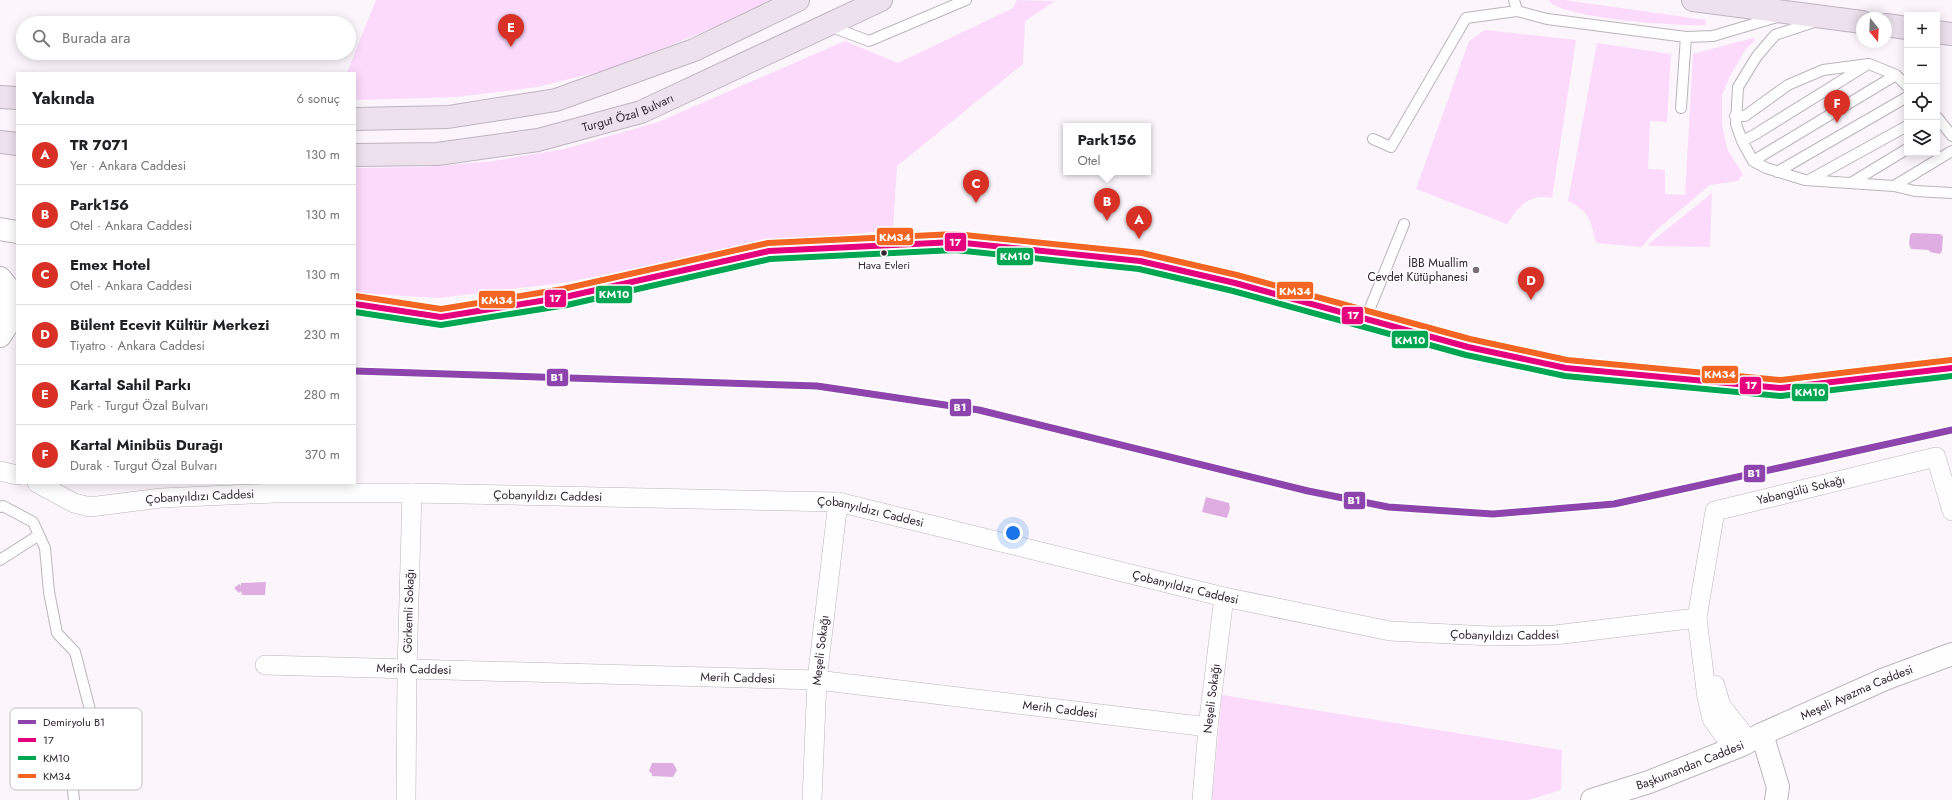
<!DOCTYPE html>
<html lang="tr">
<head>
<meta charset="utf-8">
<style>
	body { margin:0; font-family:Jost,sans-serif; background:#f2f2f2; color:#202124 }
	.controls { position:absolute; right:12px; top:12px; display:grid; overflow:hidden; border-radius:0px; box-shadow:0 2px 10px #0003 }
	.controls button { width:36px; height:36px; display:grid; place-items:center; padding:0; border:0; border-bottom:1px solid #e0e0e0; background:#fff; color:#202124; font:20px sans-serif }
	.compass { position:absolute; left:1856px; top:12px; width:36px; height:36px; border-radius:50%; background:#fff; box-shadow:0 2px 10px #0003; rotate:162deg }
	.you { position:absolute; left:1013px; top:533px; width:14px; height:14px; margin:-10px; border:3px solid #fff; border-radius:50%; background:#1a73e8; box-shadow:0 0 0 6px #1a73e833 }
	.badge { display:grid; place-items:center; width:26px; height:26px; border-radius:50%; background:#d93025; color:#fff; font-size:13px; font-weight:700 }
	.pin { position:absolute; translate:-50% -33px; filter:drop-shadow(0 1px 2px #0008) }
	.pin::after { content:''; position:absolute; top:21px; width:14px; height:12px; background:inherit; clip-path:polygon(0 0,100% 0,50% 100%) }
	.popup { position:absolute; left:1063px; top:123px; width:88px; height:52px; box-sizing:border-box; display:grid; place-content:center; border-radius:0px; background:#fff; filter:drop-shadow(0 1px 3px #0005); font-size:13px; white-space:nowrap; color:#757577 }
	.popup b { font-size:15px; color:#202124 }
	.popup::after { content:''; position:absolute; left:50%; top:100%; margin-left:-8px; border:8px solid transparent; border-top-color:#fff }
	.list { margin:0; padding:0; list-style:none }
	h2 { display:flex; justify-content:space-between; align-items:center; height:52px; margin:0; padding:0 16px; font-size:17px }
	h2 small { font-size:13px; font-weight:400; color:#757577 }
	.list li { display:grid; grid-template-columns:26px 1fr auto; gap:12px; align-items:center; box-sizing:border-box; height:60px; padding:0 16px; border-top:1px solid #e0e0e0 }
	.list b { display:block; font-size:15px; white-space:nowrap }
	.list p { margin:0; font-size:13px; white-space:nowrap; color:#757577 }
	.list em { font-size:13px; font-style:normal; color:#757577 }
	.icon { flex:none; width:22px; height:22px; fill:none; stroke:currentColor; stroke-width:2; stroke-linecap:round; stroke-linejoin:round }
	.map { position:relative; flex:none; width:1952px; height:800px; overflow:hidden }
	.search { position:absolute; background:#fff; box-shadow:0 2px 10px #0003; left:16px; top:16px; width:340px; height:44px; display:flex; align-items:center; gap:10px; box-sizing:border-box; padding:0 14px; border-radius:22px; color:#757577; font-size:15px }
	.panel { position:absolute; background:#fff; box-shadow:0 2px 10px #0003; left:16px; top:72px; width:340px; height:412px; border-radius:0px }
	.map>svg:first-child { display:block }
	.green { fill:#fbdafc }
	.water { fill:#dfade1 }
	.lines { fill:none; stroke-linecap:round; stroke-linejoin:round }
	.lane-casing { stroke:#bbb3bc; stroke-width:12 }
	.street-casing { stroke:#bbb3bc; stroke-width:20 }
	.secondary-casing { stroke:#bbb3bc; stroke-width:24 }
	.highway-casing { stroke:#c1b3c2; stroke-width:24 }
	.lane { stroke:#fffeff; stroke-width:10 }
	.street { stroke:#fffeff; stroke-width:19 }
	.secondary { stroke:#fffeff; stroke-width:22 }
	.highway { stroke:#ece1ec; stroke-width:22 }
	.bus-1-casing { stroke:#fff; stroke-width:9 }
	.bus-2-casing { stroke:#fff; stroke-width:9 }
	.bus-3-casing { stroke:#fff; stroke-width:9 }
	.bus-1 { stroke:#e5007d; stroke-width:6 }
	.bus-2 { stroke:#00a651; stroke-width:6 }
	.bus-3 { stroke:#f26522; stroke-width:6 }
	.rail-1-casing { stroke:#fff; stroke-width:10 }
	.rail-1 { stroke:#8e44ad; stroke-width:7 }
	.bus-dot { fill:#302530; stroke:#fff; stroke-width:1.5 }
	.poi-dot { fill:#776e77; stroke:#fff; stroke-width:1.5 }
	.labels { text-anchor:middle; stroke-width:3; stroke-linejoin:round; paint-order:stroke }
	.bus-label { font-size:11px; fill:#302530; stroke:#fff }
	.street-label { font-size:12px; fill:#302530; stroke:#fff }
	.poi-label { font-size:12px; fill:#302530; stroke:#fff; text-anchor:end }
	.key { fill:#fff; stroke:#c1bec1; stroke-width:1 }
	.key-label { font-size:11px; fill:#302530 }
	.line-badge { stroke:#fff; stroke-width:1.5 }
	.badge-label { font-size:11px; text-anchor:middle; font-weight:bold; fill:#fff }
</style>
</head>
<body>
<div class="map">
<svg width="1952" height="800" viewBox="0 0 1952 800">
	<rect width="100%" height="100%" fill="#fcf6fc"/>
	<path class="green" d="M376,0H770L712,28L618,67L537,87L457,97L355,100V73H347Z
		M1017,0L1055,1L1025,21L1023,64L897,166L893,230L763,243L568,282L439,298L355,293V168L424,167L494,161L564,149L658,122L845,41L898,63L1013,8Z
		M1549,0H1564L1706,20L1705,25C1683,27 1557,18 1549,0Z
		M1485,30L1576,40L1552,198C1529,193 1519,206 1507,224L1416,189L1469,41Z
		M1753,38L1755,40L1746,49L1731,74L1722,95V124L1727,149L1743,174L1738,181L1710,185L1654,232L1642,247L1596,243C1590,219 1591,213 1568,201L1597,43L1671,54L1667,122L1650,121L1648,169L1665,170V194L1685,195L1693,54Z
		M1712,193L1710,247L1648,246L1650,243Z
		M1222,695L1562,750L1561,790L1528,800H1212Z"/>
	<path class="water" d="M1912,233L1940,234L1943,236L1942,251L1940,254L1930,252L1929,250L1911,249L1909,244L1910,235Z
		M1206,497L1229,503L1230,508L1227,518L1202,512Z
		M266,582L265,595H242L241,591L239,593L234,588L239,584L241,586V583Z
		M652,763H673L677,770L673,777L652,776V774L649,771Z"/>
	<g class="lines">
		<defs>
			<path id="lane" d="M1514,0L1517,11L1547,19L1686,37L1713,36L1777,17
				M1817,21L1775,35L1757,56L1738,87L1736,124L1742,141L1753,161L1766,168L1805,180L1894,186L1915,191L1952,193
				M829,26L869,41L966,0
				M1681,108L1686,37
				M1735,116H1745L1788,85L1823,70L1869,64L1896,75L1907,86
				M1937,117L1952,136
				M1373,139L1391,147L1466,18L1517,11
				M1742,141L1754,135L1865,66
				M1753,161L1896,75
				M1777,172L1907,97
				M1809,180L1907,126
				M1851,183L1907,149
				M1894,186L1952,151
				M1366,318L1404,224
				M0,507L3,506L33,522L45,548L49,592L57,633L75,652L95,729L73,791L74,800
				M0,560L39,535"/>
			<g id="street">
				<path d="M0,471L17,475"/>
				<path id="s1" d="M37,483L74,503L90,507L161,498L275,493H412L838,502L1224,597L1390,631L1490,636L1555,635L1697,618"/>
				<path id="s2" d="M265,665L817,680L1208,727"/>
				<path d="M1715,685L1721,706L1749,741"/>
				<path id="s3" d="M1733,748L1712,719L1707,698L1697,618L1715,511L1936,457L1952,511"/>
				<path id="s4" d="M406,800L407,670L412,493"/>
				<path id="s5" d="M812,800L817,680L838,502"/>
				<path id="s6" d="M1202,800L1208,727L1224,597"/>
			</g>
			<g id="secondary">
				<path d="M0,229L17,232"/>
				<path d="M0,278L9,289V322L0,336"/>
				<path d="M355,304L441,317L565,297L769,251L955,242L1140,261L1235,283L1468,347L1566,368L1781,388L1952,368"/>
				<path d="M1762,734L1778,787L1776,800"/>
				<path id="s7" d="M1592,800L1649,782L1742,745L1762,734L1885,679L1952,654"/>
			</g>
			<g id="highway">
				<path d="M1693,0L1862,22"/>
				<path d="M1886,25L1907,28"/>
				<path d="M1937,32L1952,34"/>
				<path d="M0,97L17,98"/>
				<path d="M355,119L448,117L556,100L694,50L798,0"/>
				<path d="M0,142L17,144"/>
				<path id="s8" d="M355,155L437,154L538,140L641,112L881,0"/>
			</g>
		</defs>
		<use href="#lane" class="lane-casing"/>
		<use href="#street" class="street-casing"/>
		<use href="#secondary" class="secondary-casing"/>
		<use href="#highway" class="highway-casing"/>
		<use href="#lane" class="lane"/>
		<use href="#street" class="street"/>
		<use href="#secondary" class="secondary"/>
		<use href="#highway" class="highway"/>
		<defs>
			<path id="bus-1" d="M355,304L441,317L565,297L769,251L955,242L1140,261L1235,283L1468,347L1566,368L1781,388L1952,368"/>
			<path id="bus-2" d="M355,312L441,325L567,305L770,259L955,250L1139,269L1233,291L1466,355L1565,376L1781,396L1952,376"/>
			<path id="bus-3" d="M356,296L441,309L563,289L768,243L955,234L1142,253L1237,275L1470,339L1567,360L1781,380L1951,360"/>
		</defs>
		<use href="#bus-1" class="bus-1-casing"/>
		<use href="#bus-2" class="bus-2-casing"/>
		<use href="#bus-3" class="bus-3-casing"/>
		<use href="#bus-1" class="bus-1"/>
		<use href="#bus-2" class="bus-2"/>
		<use href="#bus-3" class="bus-3"/>
		<defs>
			<path id="rail-1" d="M355,371L817,386L979,410L1308,491L1388,507L1493,514L1614,504L1952,430"/>
		</defs>
		<use href="#rail-1" class="rail-1-casing"/>
		<use href="#rail-1" class="rail-1"/>
	</g>
	<circle class="bus-dot" cx="884" cy="253" r="3.5"/>
	<circle class="poi-dot" cx="1476" cy="270" r="4"/>
	<g class="labels">
		<g class="bus-label">
			<text x="884" y="269">Hava Evleri</text>
		</g>
		<g class="street-label">
			<text dy="4" stroke="none"><textPath href="#s8" startOffset="278">Turgut Özal Bulvarı</textPath></text>
			<text dy="4" stroke="none"><textPath href="#s3" startOffset="335">Yabangülü Sokağı</textPath></text>
			<text dy="4" stroke="none"><textPath href="#s1" startOffset="517">Çobanyıldızı Caddesi</textPath></text>
			<text dy="4" stroke="none"><textPath href="#s1" startOffset="169">Çobanyıldızı Caddesi</textPath></text>
			<text dy="4" stroke="none"><textPath href="#s1" startOffset="841">Çobanyıldızı Caddesi</textPath></text>
			<text dy="4" stroke="none"><textPath href="#s1" startOffset="1165">Çobanyıldızı Caddesi</textPath></text>
			<text dy="4" stroke="none"><textPath href="#s4" startOffset="189">Görkemli Sokağı</textPath></text>
			<text dy="4" stroke="none"><textPath href="#s1" startOffset="1489">Çobanyıldızı Caddesi</textPath></text>
			<text dy="4" stroke="none"><textPath href="#s5" startOffset="150">Meşeli Sokağı</textPath></text>
			<text dy="4" stroke="none"><textPath href="#s2" startOffset="149">Merih Caddesi</textPath></text>
			<text dy="4" stroke="none"><textPath href="#s2" startOffset="473">Merih Caddesi</textPath></text>
			<text dy="4" stroke="none"><textPath href="#s7" startOffset="286">Meşeli Ayazma Caddesi</textPath></text>
			<text dy="4" stroke="none"><textPath href="#s6" startOffset="102">Neşeli Sokağı</textPath></text>
			<text dy="4" stroke="none"><textPath href="#s2" startOffset="797">Merih Caddesi</textPath></text>
			<text dy="4" stroke="none"><textPath href="#s7" startOffset="104">Başkumandan Caddesi</textPath></text>
		</g>
		<g class="poi-label">
			<text x="1468" y="267">İBB Muallim<tspan x="1468" dy="14">Cevdet Kütüphanesi</tspan></text>
		</g>
	</g>
	<rect x="10" y="708" width="132" height="82" rx="6" class="key"/>
	<rect x="18" y="720" width="18" height="4" fill="#8e44ad"/>
	<rect x="18" y="738" width="18" height="4" fill="#e5007d"/>
	<rect x="18" y="756" width="18" height="4" fill="#00a651"/>
	<rect x="18" y="774" width="18" height="4" fill="#f26522"/>
	<g class="key-label">
		<text x="43" y="726">Demiryolu B1</text>
		<text x="43" y="744">17</text>
		<text x="43" y="762">KM10</text>
		<text x="43" y="780">KM34</text>
	</g>
	<g class="line-badge">
		<rect x="876" y="227" width="38" height="19" rx="4" fill="#f26522"/>
		<rect x="944" y="232" width="23" height="20" rx="4" fill="#e5007d"/>
		<rect x="996" y="247" width="38" height="19" rx="4" fill="#00a651"/>
		<rect x="1276" y="281" width="38" height="19" rx="4" fill="#f26522"/>
		<rect x="595" y="285" width="38" height="19" rx="4" fill="#00a651"/>
		<rect x="544" y="289" width="23" height="19" rx="4" fill="#e5007d"/>
		<rect x="478" y="290" width="38" height="19" rx="4" fill="#f26522"/>
		<rect x="1341" y="306" width="23" height="19" rx="4" fill="#e5007d"/>
		<rect x="1391" y="330" width="38" height="19" rx="4" fill="#00a651"/>
		<rect x="1701" y="365" width="38" height="19" rx="4" fill="#f26522"/>
		<rect x="546" y="368" width="23" height="19" rx="4" fill="#8e44ad"/>
		<rect x="1739" y="376" width="23" height="19" rx="4" fill="#e5007d"/>
		<rect x="1791" y="383" width="38" height="19" rx="4" fill="#00a651"/>
		<rect x="949" y="398" width="23" height="19" rx="4" fill="#8e44ad"/>
		<rect x="1743" y="464" width="23" height="19" rx="4" fill="#8e44ad"/>
		<rect x="1343" y="491" width="23" height="19" rx="4" fill="#8e44ad"/>
	</g>
	<g class="badge-label">
		<text x="895" y="241">KM34</text>
		<text x="955" y="246">17</text>
		<text x="1015" y="260">KM10</text>
		<text x="1295" y="295">KM34</text>
		<text x="614" y="298">KM10</text>
		<text x="555" y="302">17</text>
		<text x="497" y="304">KM34</text>
		<text x="1353" y="319">17</text>
		<text x="1410" y="344">KM10</text>
		<text x="1720" y="378">KM34</text>
		<text x="557" y="381">B1</text>
		<text x="1751" y="389">17</text>
		<text x="1810" y="396">KM10</text>
		<text x="960" y="411">B1</text>
		<text x="1754" y="477">B1</text>
		<text x="1354" y="504">B1</text>
	</g>
</svg>
<div class="controls">
<button>+</button>
<button>−</button>
<button><svg class="icon" aria-label="locate" viewBox="0 0 24 24"><circle cx="12" cy="12" r="6"/><path d="M12 2v4M12 18v4M2 12h4M18 12h4"/></svg></button>
<button><svg class="icon" aria-label="layers" viewBox="0 0 24 24"><path d="M12 4l9 5-9 5-9-5zM3 14l9 5 9-5"/></svg></button>
</div>
<svg class="compass" viewBox="-18 -18 36 36"><path d="M0-13l5 13h-10z" fill="#e53935"/><path d="M0 13l5-13h-10z" fill="#757577"/></svg>
<div class="you"></div>
<div class="pin badge" style="left:1139px;top:239px">A</div>
<div class="pin badge" style="left:1107px;top:221px">B</div>
<div class="popup"><b>Park156</b>Otel</div>
<div class="pin badge" style="left:976px;top:203px">C</div>
<div class="pin badge" style="left:1531px;top:300px">D</div>
<div class="pin badge" style="left:511px;top:47px">E</div>
<div class="pin badge" style="left:1837px;top:123px">F</div>
<div class="search"><svg class="icon" aria-label="search" viewBox="0 0 24 24"><circle cx="10" cy="10" r="6"/><path d="M15 15l6 6"/></svg>Burada ara</div>
<section class="panel">
<h2>Yakında<small>6 sonuç</small></h2>
<ul class="list">
<li><span class="badge">A</span><div><b>TR 7071</b><p>Yer · Ankara Caddesi</p></div><em>130 m</em></li>
<li><span class="badge">B</span><div><b>Park156</b><p>Otel · Ankara Caddesi</p></div><em>130 m</em></li>
<li><span class="badge">C</span><div><b>Emex Hotel</b><p>Otel · Ankara Caddesi</p></div><em>130 m</em></li>
<li><span class="badge">D</span><div><b>Bülent Ecevit Kültür Merkezi</b><p>Tiyatro · Ankara Caddesi</p></div><em>230 m</em></li>
<li><span class="badge">E</span><div><b>Kartal Sahil Parkı</b><p>Park · Turgut Özal Bulvarı</p></div><em>280 m</em></li>
<li><span class="badge">F</span><div><b>Kartal Minibüs Durağı</b><p>Durak · Turgut Özal Bulvarı</p></div><em>370 m</em></li>
</ul>
</section>
</div>
</body>
</html>
